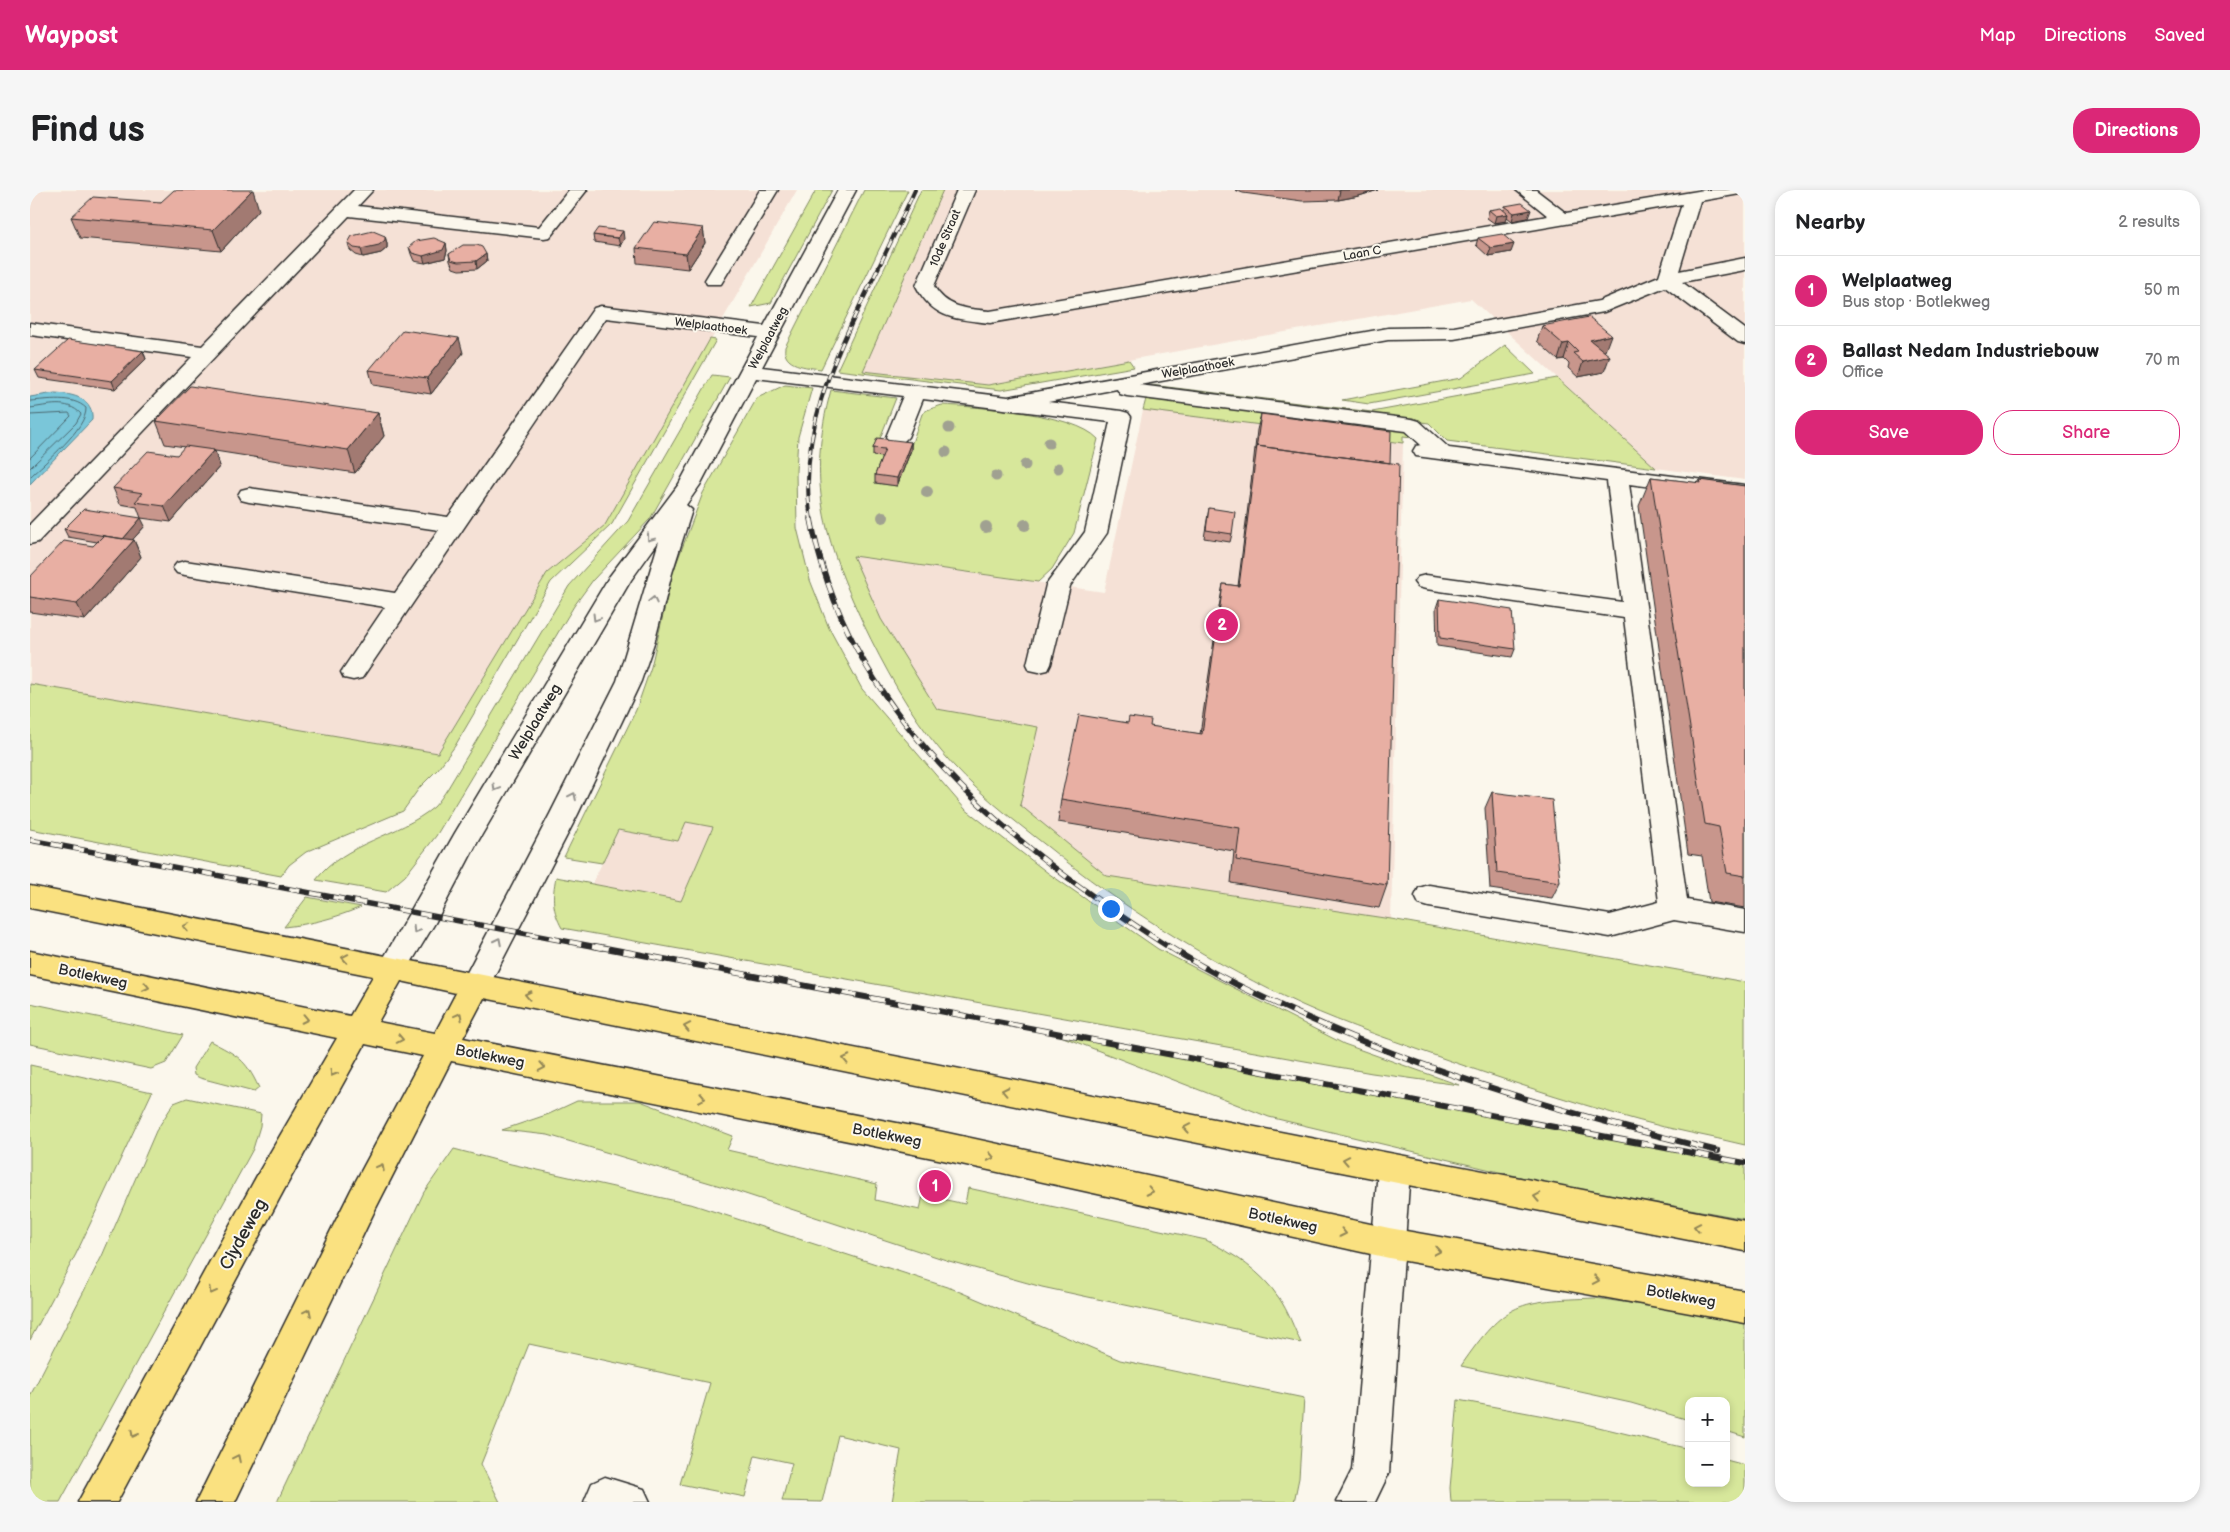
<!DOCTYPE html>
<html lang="en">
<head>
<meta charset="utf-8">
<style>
	body { margin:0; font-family:"Balsamiq Sans",sans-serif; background:#f6f6f6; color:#202124 }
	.controls { position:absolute; right:15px; bottom:15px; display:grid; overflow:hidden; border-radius:10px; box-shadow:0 2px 8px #0003 }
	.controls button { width:45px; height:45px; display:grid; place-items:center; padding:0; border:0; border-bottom:1px solid #e0e0e0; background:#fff; color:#202124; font:25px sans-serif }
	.you { position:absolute; left:1080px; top:718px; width:18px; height:18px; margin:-12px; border:4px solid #fff; border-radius:50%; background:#1a73e8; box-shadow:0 0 0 8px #1a73e833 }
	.badge { display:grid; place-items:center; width:32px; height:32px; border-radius:50%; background:#db2777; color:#fff; font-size:16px; font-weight:700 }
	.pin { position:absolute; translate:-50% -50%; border:2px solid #fff; box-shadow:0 1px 5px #0006 }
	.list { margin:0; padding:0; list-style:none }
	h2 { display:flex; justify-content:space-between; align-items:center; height:65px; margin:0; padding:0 20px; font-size:21px }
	h2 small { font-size:16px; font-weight:400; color:#757577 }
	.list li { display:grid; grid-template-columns:32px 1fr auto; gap:15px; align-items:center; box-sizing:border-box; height:70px; padding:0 20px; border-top:1px solid #e0e0e0 }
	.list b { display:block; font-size:19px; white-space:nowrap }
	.list p { margin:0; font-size:16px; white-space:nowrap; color:#757577 }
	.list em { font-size:16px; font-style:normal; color:#757577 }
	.actions { display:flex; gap:10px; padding:15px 20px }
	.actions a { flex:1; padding:11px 0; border:1px solid #db2777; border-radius:20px; text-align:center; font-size:18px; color:#db2777 }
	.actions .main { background:#db2777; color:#fff }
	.map { position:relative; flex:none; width:1715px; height:1312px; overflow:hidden; border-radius:20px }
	header { display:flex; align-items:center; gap:30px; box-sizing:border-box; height:70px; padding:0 25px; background:#db2777; color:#fff }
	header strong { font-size:24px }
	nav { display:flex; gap:28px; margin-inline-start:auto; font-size:18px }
	.intro { display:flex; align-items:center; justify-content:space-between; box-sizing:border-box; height:120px; padding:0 30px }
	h1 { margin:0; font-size:35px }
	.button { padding:12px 22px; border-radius:20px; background:#db2777; color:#fff; font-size:18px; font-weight:700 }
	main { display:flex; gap:30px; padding:0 30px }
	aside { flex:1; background:#fff; border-radius:20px; box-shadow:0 2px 8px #0003 }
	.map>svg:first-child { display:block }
	.built { fill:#f5e1d6 }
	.green { fill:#d7e79b; stroke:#818963 }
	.water { fill:#7ac6d9; stroke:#5a8893 }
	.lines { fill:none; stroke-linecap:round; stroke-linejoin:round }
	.shore { stroke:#4b6971; stroke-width:1 }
	.minor-casing { stroke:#2b2b2b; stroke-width:3 }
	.major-casing { stroke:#2b2b2b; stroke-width:3 }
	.minor { fill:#fbf7ec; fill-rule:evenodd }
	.major { fill:#fae180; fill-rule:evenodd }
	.rail-far2-casing { stroke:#2b2b2b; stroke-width:4 }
	.rail-far1-casing { stroke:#2b2b2b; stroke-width:5.5 }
	.rail-casing { stroke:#2b2b2b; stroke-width:6 }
	.rail-far2 { stroke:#fbf7ec; stroke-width:2.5; stroke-dasharray:8; stroke-linecap:butt }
	.rail-far1 { stroke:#fbf7ec; stroke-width:4; stroke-dasharray:11; stroke-linecap:butt }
	.rail { stroke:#fbf7ec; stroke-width:4.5; stroke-dasharray:14; stroke-linecap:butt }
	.tree { fill:#a0a191 }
	.wall { fill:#c8968c; stroke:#2b2b2b }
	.shaded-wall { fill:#a27a72; stroke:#2b2b2b }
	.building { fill:#e8afa3; stroke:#2b2b2b }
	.oneway { stroke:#93918c }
	.oneway2 { stroke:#928656 }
	.labels { text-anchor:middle; stroke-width:4; stroke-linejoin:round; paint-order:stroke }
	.far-street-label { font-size:12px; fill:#2b2b2b; stroke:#fbf7ec }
	.street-label { font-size:15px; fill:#2b2b2b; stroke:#fbf7ec }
	.near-street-label { font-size:18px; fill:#2b2b2b; stroke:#fbf7ec }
</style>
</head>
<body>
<header>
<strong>Waypost</strong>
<nav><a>Map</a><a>Directions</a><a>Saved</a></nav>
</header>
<div class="intro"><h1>Find us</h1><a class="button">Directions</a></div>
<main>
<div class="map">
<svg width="1715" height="1312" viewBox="0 0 1715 1312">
	<rect width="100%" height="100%" fill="#fbf7ec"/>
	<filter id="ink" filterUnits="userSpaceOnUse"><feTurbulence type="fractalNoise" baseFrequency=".02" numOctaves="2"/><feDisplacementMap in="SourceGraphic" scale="10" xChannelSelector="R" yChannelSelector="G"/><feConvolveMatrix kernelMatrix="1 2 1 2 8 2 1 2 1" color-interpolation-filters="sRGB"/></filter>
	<g filter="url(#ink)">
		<path class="built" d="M0,0H767L575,335L517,383L408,563L0,494Z
			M913,0H1715V290L1626,278L1441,109L958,195L833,181Z
			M1113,220L1373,253L1361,729L1077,686L990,615L1008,537L907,519L851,429L823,366L1074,402Z
			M656,632L683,636L651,711L562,694L588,640L647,651Z"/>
		<path class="green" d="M786,0H802L741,113L721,117Z
			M834,0H878L791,179C776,177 752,176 755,157Z
			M891,0H913L833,181L958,195L1099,170L1104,177L971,200L807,180Z
			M680,149L686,150L582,334L521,392L425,556L408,579L390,597L373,621L276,662L259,675L251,686L0,639V494L408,563L517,383L575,335Z
			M1475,155L1505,184L1339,214L1312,210L1431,188Z
			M682,185L700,187L620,329L563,390L544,416L406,646L375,686L356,702L286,690C315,652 368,647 404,617C409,612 414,604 418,598L539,396L598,331Z
			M1527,188L1626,278L1417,251L1399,233L1120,199L1121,195L1342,222Z
			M755,195L782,198L768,247L766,281L767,338L780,390L799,438L832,499L935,619L1018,683L1128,759L1314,854L1429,895L1342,883L532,738C522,720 522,707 526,687L651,711L683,637L656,632L648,651L588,640L572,673L534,667L606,520L621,477L643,382L673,303L727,208Z
			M801,200L866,208L843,266L856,267L846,293L867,296L892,224L897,220L912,215C949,217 1044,223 1068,249L1044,343L1022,379L1008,392L823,366L851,429L907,519L1008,537L990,615L1077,686L1361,729L1715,792V955C1679,946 1642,940 1607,930C1535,910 1465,887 1395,862C1348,845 1300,829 1255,807C1170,766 1091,716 1018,657C981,628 941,598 911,561C879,523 854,477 833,433C794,349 776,291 801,200Z
			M1116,209L1381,242V247L1373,246V253L1113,220Z
			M277,707L331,717C306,728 281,734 254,737Z
			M0,813L153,845L136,873L121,879L0,854Z
			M1028,845L1382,909L1715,975V1029L1507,991L1239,927Z
			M180,851C208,866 215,868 229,898L224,902L170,888L164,885L163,878Z
			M0,875L122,902L46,1064L0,1150Z
			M157,908L231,924L230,936L223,959L30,1312H0V1206L72,1066L126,941L144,913Z
			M547,911H610L703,946L697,960L847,994L845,1010L890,1020L893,1005L935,1014L938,998L1176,1050C1204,1064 1231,1081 1249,1108C1258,1121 1264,1138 1271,1153L1012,1097L919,1071L697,998L518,945L472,940L519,924Z
			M424,959L481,974L664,1015L923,1099L1090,1170L1274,1208L1269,1288L1264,1312H862L871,1260L808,1245L792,1312L752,1311L762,1273L725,1265L715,1307L650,1294L680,1193L499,1154L451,1274L470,1312H247L394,1002Z
			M1565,1108L1656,1121L1715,1132V1247L1696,1241V1211H1659V1230L1601,1213L1431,1176C1476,1110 1489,1111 1565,1108Z
			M1428,1210L1552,1233L1659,1259V1293H1696V1270L1715,1275V1312H1421L1420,1298Z"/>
		<path class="water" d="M25,203C43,204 64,208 62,230L0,294V207Z"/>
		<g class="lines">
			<path class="shore" d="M0,211C18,210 42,205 56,218C57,239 15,272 0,287
				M0,218C18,216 37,209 51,224L46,233L0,278
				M0,225L39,223L41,226L0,268"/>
			<defs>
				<path id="minor" d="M324,0H343L328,16L509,37L539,0H557L520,47L514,48L319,26L8,352L0,354V334L162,167L0,145V133L172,156Z
					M730,0H748L691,94H677L675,90Z
					M808,0H826L732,177L978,207L1358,138L1424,137L1569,111L1629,86L1652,14L960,133C926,129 903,129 886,96L927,0H945L904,96C916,118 937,119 960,121L1518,26L1486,0H1506L1536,23L1674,0H1713L1710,4L1670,11L1649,81L1715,68V80L1652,92L1715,139V154L1708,152L1635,97L1574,122L1424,149L1358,150L1109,195L1382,229L1389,231L1419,258L1715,295V309L1599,294L1657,710L1715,720V742L1644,730L1580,747L1399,717L1389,714L1385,706L1389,698L1399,695L1580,725L1629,712L1594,428L1396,399L1388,397L1384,392L1388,387L1396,385L1592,412L1577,291L1386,266L1383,261L1386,256L1391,255L1376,241L1097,206L1090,204L1087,199L1018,212L1091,221L1098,223L1101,227L1077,343L1040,396L1021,474L1018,480L1009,482L1000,480L997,474L1016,395L1055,342L1080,232L893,209L878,247L874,251L867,253L860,251L856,247L873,206L726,188L670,295L656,315L662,320L642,383L625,450L611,491L548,624L456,802L446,806L436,802L431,794L520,624L587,491L629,351L601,390L447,653L405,733L373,786L363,790L353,786L348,778L425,643L579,387L649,294L728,147L576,128L332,488L323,490L314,488L311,482L355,417L155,385L147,383L143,378L147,373L155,371L365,403L409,340L219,312L211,310L208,305L211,300L219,298L418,327L564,118L571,116L734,136Z
					M1364,966L1376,970L1380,980L1359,1283L1345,1312H1306L1322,1280L1348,980L1352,970Z
					M575,1287L614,1299L620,1312H554L562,1293Z"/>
				<path id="major" d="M0,696L1286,949L1715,1031V1061L1286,977L454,808L433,848L913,942L1359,1038L1715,1101V1133L1359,1068L913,970L421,871L345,1020L205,1312H166L321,1000L393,866L335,854L254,1000L87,1312H48L230,980L307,848L0,785V761L320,826L343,786L0,718ZM371,791L426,803L405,843L348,832Z"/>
			</defs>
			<use href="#minor" class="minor-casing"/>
			<use href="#major" class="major-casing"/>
			<use href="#minor" class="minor"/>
			<use href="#major" class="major"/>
			<defs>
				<path id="rail-far2" d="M781,330C767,246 803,170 839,97C855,65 870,32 885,0"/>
				<path id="rail-far1" d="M781,329C817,526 981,656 1140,758
					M0,650L572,758"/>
				<path id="rail" d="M565,756L1715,973
					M1138,756C1182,784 1229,806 1276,827C1408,887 1547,926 1688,961"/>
			</defs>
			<use href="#rail-far2" class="rail-far2-casing"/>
			<use href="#rail-far1" class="rail-far1-casing"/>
			<use href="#rail" class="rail-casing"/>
			<use href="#rail-far2" class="rail-far2"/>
			<use href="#rail-far1" class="rail-far1"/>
			<use href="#rail" class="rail"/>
		</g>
		<g class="tree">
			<circle cx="919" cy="238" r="5.5"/>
			<circle cx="1019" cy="253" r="5.5"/>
			<circle cx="916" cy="262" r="5.5"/>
			<circle cx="995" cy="275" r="5.5"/>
			<circle cx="1028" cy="278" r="5.5"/>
			<circle cx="966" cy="286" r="5.5"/>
			<circle cx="897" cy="302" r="6"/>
			<circle cx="853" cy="327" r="6"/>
			<circle cx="995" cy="335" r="6"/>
			<circle cx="956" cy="337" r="6"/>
		</g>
		<path class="wall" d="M1205,0H1348L1329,6L1308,10L1272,11L1213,3Z
			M131,12L229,20L191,61L50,48L41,27Z
			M1475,16L1498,28L1482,31L1477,27L1476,31L1464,33L1457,28L1459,20H1474Z
			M673,38L675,53L658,79L607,73L606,58Z
			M563,45L594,49L590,56L564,52Z
			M355,46L357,54V58L351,63L333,67L326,65L320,60L318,53Z
			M1448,48L1481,62L1458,66L1446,55Z
			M416,53L417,61L415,68L395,73L384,71L381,64L379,57Z
			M419,64H456L457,71L447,79L429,80L423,78L420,71Z
			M1512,136L1575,161H1573L1574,182L1548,187L1538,178L1539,174L1534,169L1528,170L1507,151Z
			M113,161L116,169L85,199L9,188L5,180Z
			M433,163L401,204L343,195L339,180Z
			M348,223L354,246L325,283L185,261L190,276L141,332L111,328L107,317L90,314L83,298L147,265L155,257L135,254L126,231Z
			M1231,224L1360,273L1357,695L1349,718L1201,693L1204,661L1028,632L1031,609L1098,533L1170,544L1189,417L1193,394L1208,396L1223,276L1227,240Z
			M881,252V260L867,296L845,293V285L852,267L843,266V258Z
			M1621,287L1668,293L1670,290L1715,296V718L1679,712L1672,666L1658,664L1609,316Z
			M1179,318L1202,344L1200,352L1174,348Z
			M115,336L102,350H104L111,367L55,430L0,422V387L63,356L67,352L38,347L34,339Z
			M1409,409L1485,459L1482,467L1407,456L1406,418Z
			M1462,602L1530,692L1522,708L1460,699L1455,618Z"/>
		<path class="shaded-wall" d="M222,0H223L229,20L191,61L183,40Z
			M1310,0H1348L1329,6L1308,10Z
			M1501,20L1498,28L1482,31L1484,23Z
			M1478,24L1476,31L1464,33L1466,26Z
			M673,38L675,53L658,79L656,64Z
			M593,41L594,49L590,56L588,48Z
			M355,46L357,54V58L351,63L333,67L331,59Z
			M416,53L417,61L415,68L395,73L393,66Z
			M1484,54L1481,62L1458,66L1461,58Z
			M456,64L457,71L447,79L446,71Z
			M1581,145L1575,161L1554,165L1560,150Z
			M429,148L433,163L401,204L397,188Z
			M1539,153L1534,169L1528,170L1533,154Z
			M113,161L116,169L85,199L82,191Z
			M1580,166L1574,182L1548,187L1553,172Z
			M348,223L354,246L325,283L318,260Z
			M881,252V260L867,296V288Z
			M184,260L190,276L141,332L134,316Z
			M111,328L115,336L96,357L93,349Z
			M104,350L111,367L55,430L47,414Z"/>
		<path class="building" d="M144,0H222L183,40L41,27L63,7L131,12Z
			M1492,13L1501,20L1484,23L1475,16Z
			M1471,18L1478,24L1466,26L1459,20Z
			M624,32L673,38L656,64L606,58Z
			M568,38L593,41L588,48L563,45Z
			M343,41L355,46V50L349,55L331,59L324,58L318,53L322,46Z
			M1472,44L1484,54L1461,58L1448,48Z
			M404,48L416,53L413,60L393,66L382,63L379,57L386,51Z
			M433,55H447L452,57L456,64L446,71L428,72L421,70L419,64Z
			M1559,127L1581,145L1560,150L1580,166L1553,172L1543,163L1548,162L1539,153L1533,154L1512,136Z
			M373,140L429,148L397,188L339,180Z
			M38,150L113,161L82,191L5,180Z
			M160,196L348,223L318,260L126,231Z
			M1231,224L1361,241L1360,273L1227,256L1226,260Z
			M847,248L881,252L867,288L845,285L855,259L843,258Z
			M155,256L184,260L134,316L105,312L113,303L83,298L118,261L147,265Z
			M1227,256L1369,274L1357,695L1206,670L1210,638L1031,609L1049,525L1098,533L1099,527L1121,530L1120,536L1172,544L1193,394L1209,396Z
			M1621,287L1671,293L1670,290L1715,296V686L1697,683L1689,637L1675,634Z
			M1179,318L1205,322L1202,344L1176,340Z
			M54,319L111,328L93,349L34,339Z
			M73,346L104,350L47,414L0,407V387L34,351L63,356Z
			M1409,409L1482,420L1485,459L1410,448Z
			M1462,602L1522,610L1530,692L1467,683Z"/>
		<defs><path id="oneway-chevron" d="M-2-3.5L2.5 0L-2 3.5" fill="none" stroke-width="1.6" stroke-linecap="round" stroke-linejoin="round" transform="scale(1.25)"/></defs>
		<g class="oneway">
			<use href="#oneway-chevron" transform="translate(620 348) rotate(127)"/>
			<use href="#oneway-chevron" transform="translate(623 410) rotate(-77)"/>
			<use href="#oneway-chevron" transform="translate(566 428) rotate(121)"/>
			<use href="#oneway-chevron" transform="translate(466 598) rotate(121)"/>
			<use href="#oneway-chevron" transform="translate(543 606) rotate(-64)"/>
			<use href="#oneway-chevron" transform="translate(386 740) rotate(121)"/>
			<use href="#oneway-chevron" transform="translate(468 751) rotate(-63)"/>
		</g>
		<g class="oneway2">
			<use href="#oneway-chevron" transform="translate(156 737) rotate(-169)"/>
			<use href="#oneway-chevron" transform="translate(315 768) rotate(-169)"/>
			<use href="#oneway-chevron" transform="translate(116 797) rotate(12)"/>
			<use href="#oneway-chevron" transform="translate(498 805) rotate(-168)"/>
			<use href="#oneway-chevron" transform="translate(429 826) rotate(-62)"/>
			<use href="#oneway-chevron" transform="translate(275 829) rotate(12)"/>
			<use href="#oneway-chevron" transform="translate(657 837) rotate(-169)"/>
			<use href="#oneway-chevron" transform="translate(370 849) rotate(11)"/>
			<use href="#oneway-chevron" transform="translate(816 869) rotate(-168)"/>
			<use href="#oneway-chevron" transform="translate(512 877) rotate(11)"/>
			<use href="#oneway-chevron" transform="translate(303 883) rotate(120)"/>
			<use href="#oneway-chevron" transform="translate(975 901) rotate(-168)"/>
			<use href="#oneway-chevron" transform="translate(672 908) rotate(11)"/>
			<use href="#oneway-chevron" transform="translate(1157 938) rotate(-169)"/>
			<use href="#oneway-chevron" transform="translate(961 967) rotate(12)"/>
			<use href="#oneway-chevron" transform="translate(1316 970) rotate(-169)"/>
			<use href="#oneway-chevron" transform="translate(351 977) rotate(-62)"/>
			<use href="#oneway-chevron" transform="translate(1120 1001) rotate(12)"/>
			<use href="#oneway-chevron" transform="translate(1507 1007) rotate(-169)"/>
			<use href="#oneway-chevron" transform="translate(1667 1037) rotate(-169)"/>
			<use href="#oneway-chevron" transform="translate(1313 1043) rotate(12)"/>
			<use href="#oneway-chevron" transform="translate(1407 1061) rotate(10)"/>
			<use href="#oneway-chevron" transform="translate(1566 1090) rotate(10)"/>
			<use href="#oneway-chevron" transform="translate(182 1101) rotate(119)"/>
			<use href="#oneway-chevron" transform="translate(278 1122) rotate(-64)"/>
			<use href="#oneway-chevron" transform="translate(104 1244) rotate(119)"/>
			<use href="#oneway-chevron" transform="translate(207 1268) rotate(-64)"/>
		</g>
	</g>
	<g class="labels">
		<g class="far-street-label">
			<text transform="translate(915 48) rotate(-67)" y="4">10de Straat</text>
			<text transform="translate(1332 63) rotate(-10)" y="4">Laan C</text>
			<text transform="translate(681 136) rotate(7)" y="4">Welplaathoek</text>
			<text transform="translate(738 148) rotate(-62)" y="4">Welplaatweg</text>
			<text transform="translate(1168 178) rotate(-10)" y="4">Welplaathoek</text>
		</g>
		<g class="street-label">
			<text transform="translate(505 532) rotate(-59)" y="5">Welplaatweg</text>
			<text transform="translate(63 786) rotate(12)" y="5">Botlekweg</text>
			<text transform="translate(460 866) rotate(11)" y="5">Botlekweg</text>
			<text transform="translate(857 945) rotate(11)" y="5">Botlekweg</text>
			<text transform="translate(1253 1030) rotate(12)" y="5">Botlekweg</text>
			<text transform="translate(1651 1106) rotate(10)" y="5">Botlekweg</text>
		</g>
		<g class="near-street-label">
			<text transform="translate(213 1044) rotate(-61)" y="6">Clydeweg</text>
		</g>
	</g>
</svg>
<div class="controls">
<button>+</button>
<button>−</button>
</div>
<div class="you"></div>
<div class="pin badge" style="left:905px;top:996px">1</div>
<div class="pin badge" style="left:1192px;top:435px">2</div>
</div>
<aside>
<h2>Nearby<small>2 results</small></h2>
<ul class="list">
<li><span class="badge">1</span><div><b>Welplaatweg</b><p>Bus stop · Botlekweg</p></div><em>50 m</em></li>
<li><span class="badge">2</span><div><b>Ballast Nedam Industriebouw</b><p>Office</p></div><em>70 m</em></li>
</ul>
<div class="actions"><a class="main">Save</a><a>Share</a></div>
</aside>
</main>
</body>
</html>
